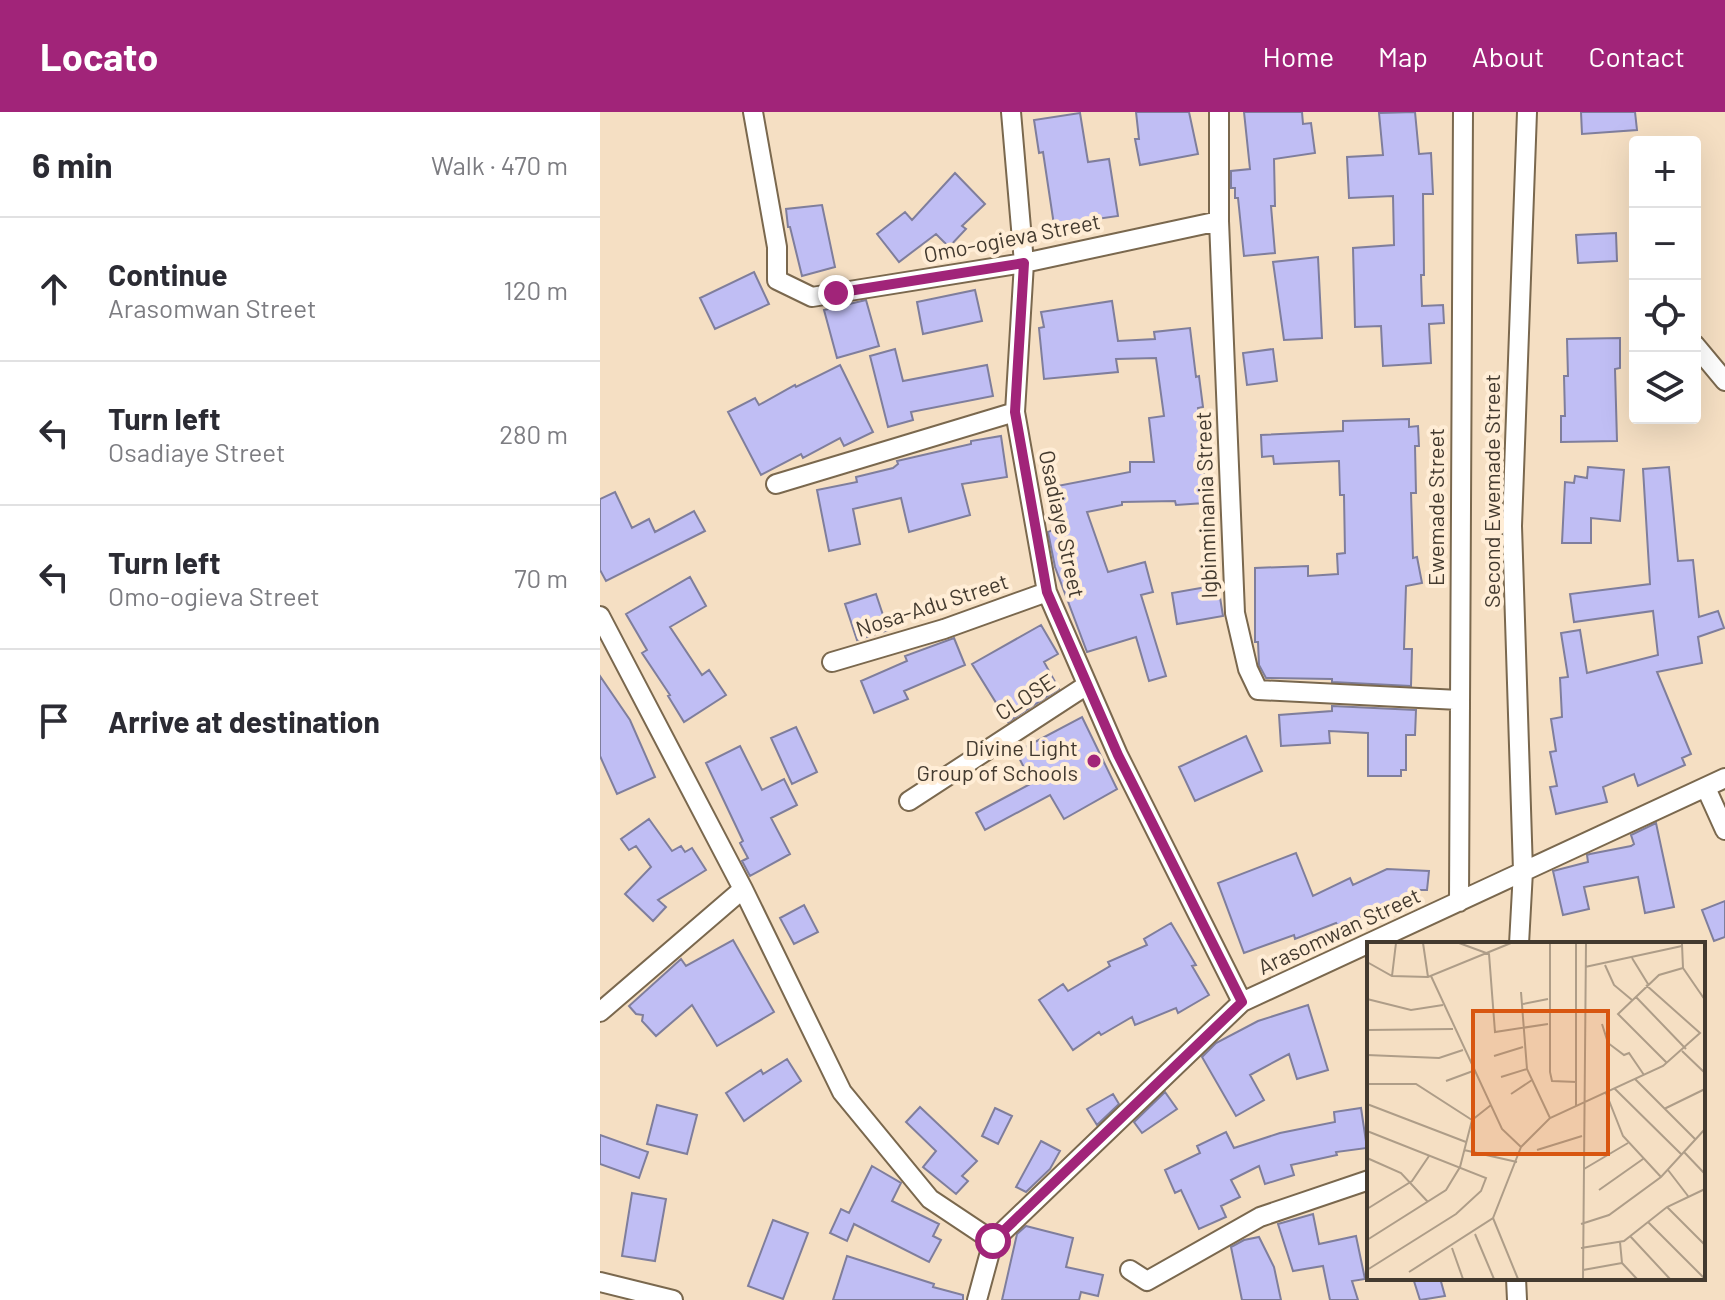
<!DOCTYPE html>
<html lang="en">
<head>
<meta charset="utf-8">
<style>
	body { margin:0; font-family:Barlow,sans-serif; background:#f7f7f7; color:#2b2b33 }
	.controls { position:absolute; right:24px; top:24px; display:grid; overflow:hidden; border-radius:8px; box-shadow:0 8px 32px #0002 }
	.controls button { width:72px; height:72px; display:grid; place-items:center; padding:0; border:0; border-bottom:2px solid #e1e1e2; background:#fff; color:#2b2b33; font:40px sans-serif }
	.stop { position:absolute; width:24px; height:24px; margin:-18px; border:6px solid #a12479; border-radius:50%; background:#fff }
	.stop.end { background:#a12479; border-color:#fff; box-shadow:0 2px 8px #0008 }
	.list { margin:0; padding:0; list-style:none }
	h2 { display:flex; justify-content:space-between; align-items:center; height:104px; margin:0; padding:0 32px; font-size:34px }
	h2 small { font-size:26px; font-weight:400; color:#7c7c81 }
	.list li { display:grid; grid-template-columns:52px 1fr auto; gap:24px; align-items:center; box-sizing:border-box; height:144px; padding:0 32px; border-top:2px solid #e1e1e2 }
	.list b { display:block; font-size:30px; white-space:nowrap }
	.list p { margin:0; font-size:26px; white-space:nowrap; color:#7c7c81 }
	.list em { font-size:26px; font-style:normal; color:#7c7c81 }
	.icon { flex:none; width:44px; height:44px; fill:none; stroke:currentColor; stroke-width:2; stroke-linecap:round; stroke-linejoin:round }
	.map { position:relative; flex:none; width:1125px; height:1188px; overflow:hidden }
	header { display:flex; align-items:center; gap:48px; box-sizing:border-box; height:112px; padding:0 40px; background:#a12479; color:#fff }
	header strong { font-size:38px }
	nav { display:flex; gap:44px; margin-inline-start:auto; font-size:28px }
	main { display:flex }
	aside { flex:1; background:#fff }
	.map>svg:first-child { display:block }
	.building { fill:#c0bef4; stroke:#7f7e9c; stroke-width:2 }
	.lines { fill:none; stroke-linecap:round; stroke-linejoin:round }
	.minor-casing { stroke:#7a684e; stroke-width:22 }
	.minor { stroke:#fff; stroke-width:18 }
	.route { stroke:#a12479; stroke-width:10 }
	.poi-dot { fill:#a12479; stroke:#ffedd6; stroke-width:3 }
	.labels { text-anchor:middle; stroke-width:8; stroke-linejoin:round; paint-order:stroke }
	.street-label { font-size:22px; fill:#433a2f; stroke:#ffedd6 }
	.poi-label { font-size:22px; fill:#433a2f; stroke:#ffedd6; text-anchor:end }
	.inset-road { fill:none; stroke:#ae9d88; stroke-width:2 }
	.view { fill:#d85610; fill-opacity:0.15; stroke:#d85610; stroke-width:4 }
	.inset-edge { fill:none; stroke:#433a2f; stroke-width:4 }
</style>
</head>
<body>
<header>
<strong>Locato</strong>
<nav><a>Home</a><a>Map</a><a>About</a><a>Contact</a></nav>
</header>
<main>
<aside>
<h2>6 min<small>Walk · 470 m</small></h2>
<ul class="list">
<li><svg class="icon" aria-label="ahead" viewBox="0 0 24 24"><path d="M12 20V5M6 11l6-6 6 6"/></svg><div><b>Continue</b><p>Arasomwan Street</p></div><em>120 m</em></li>
<li><svg class="icon" aria-label="left" viewBox="0 0 24 24"><path d="M17 20v-9H6M10 6l-5 5 5 5"/></svg><div><b>Turn left</b><p>Osadiaye Street</p></div><em>280 m</em></li>
<li><svg class="icon" aria-label="left" viewBox="0 0 24 24"><path d="M17 20v-9H6M10 6l-5 5 5 5"/></svg><div><b>Turn left</b><p>Omo-ogieva Street</p></div><em>70 m</em></li>
<li><svg class="icon" aria-label="arrive" viewBox="0 0 24 24"><path d="M6 21V4h12l-3 4 3 4H6"/></svg><div><b>Arrive at destination</b></div></li>
</ul>
</aside>
<div class="map">
<svg width="1125" height="1188" viewBox="0 0 1125 1188">
	<rect width="100%" height="100%" fill="#f5dfc3"/>
	<path class="building" d="M536,0H589L598,42L540,53L535,27H539Z
		M644,0H702L703,12L711,11L715,41L674,47L675,94H671L675,141L644,144L638,86H635V76H631V59L650,57Z
		M815,0L819,42L831,41L833,82H823L824,163H821L822,194L843,193L844,211L829,212L831,251L783,254L781,214L755,215L753,136L794,133L793,84L749,86L747,45L783,43L779,1Z
		M981,0H1035L1037,18L982,22Z
		M480,1L488,50L509,47L518,104L454,113L443,40L439,41L434,8Z
		M355,61L385,92L362,114L366,117L349,135L336,122L299,150L277,122L305,100L312,108Z
		M222,93L235,155L202,164L190,115H188L186,97Z
		M1016,121L1017,149L978,151L976,123Z
		M718,145L722,226L684,228L673,150Z
		M154,160L169,192L115,217L100,186Z
		M375,178L382,209L323,222L317,190Z
		M266,188L279,234L237,246L224,198Z
		M512,189L518,229L555,227L554,220L590,216L596,265L599,264L603,295L598,296L603,336L605,391L576,393L575,389L522,390V393L487,400L508,460L545,450L553,480L541,483L566,564L549,569L536,525L487,540L455,455L448,420L455,417L447,376L530,360V350H554L549,306L564,304L556,246L516,247L518,260L444,267L439,216L444,215L441,200Z
		M1020,226V256L1015,257L1017,329L961,330V304H965L964,264H968L967,227Z
		M295,237L303,269L387,253L393,284L311,300L313,308L288,315L270,244Z
		M673,237L677,269L647,273L643,241Z
		M240,253L273,320L244,334L240,326L203,346L201,342L161,363L128,300L155,286L159,293L195,273L196,275Z
		M809,307V315L818,314L819,334H815L816,381H811L813,446L817,445L822,471L806,474L804,537H812L811,574L732,570V567L666,566L659,553L658,530H655V456L708,454V464L738,462L737,442L745,441L744,383H740L739,349L674,352L673,344L662,345L661,323L743,319V309Z
		M401,324L407,365L362,372L370,403L309,420L301,386L253,397L260,432L229,439L217,378L257,370L256,365L293,356L298,352L297,349L371,332V329Z
		M988,355L1024,358L1020,409L991,406V431H962L965,370L974,371L975,364L987,366Z
		M1069,355L1078,449L1093,448L1099,505L1118,499L1124,516L1098,525L1102,551L1057,560L1091,642L1082,646L1085,653L1038,674L1034,662L1003,675L1007,690L956,702L950,675L957,674L950,640L956,639L951,607L962,605L960,566L968,565L961,521L980,518L987,561L1058,543L1053,499L974,510L970,482L1050,472L1043,357Z
		M15,380L32,416L49,407L55,420L94,399L105,419L6,469L0,458V387Z
		M90,465L106,494L70,515L102,563L109,558L126,583L84,610L68,584L70,583L42,541L47,538L26,502Z
		M618,473L623,504L577,512L572,481Z
		M276,482L288,518L257,528L245,492Z
		M441,513L458,542L444,550L459,577L408,610L372,552Z
		M354,526L365,553L304,579L308,587L274,601L261,569L307,549L305,544Z
		M0,564L30,608L55,665L17,682L0,644Z
		M732,594L816,598L815,623H806V658H801V664H768V621L729,619L730,631L681,634L679,603L732,599Z
		M482,605L517,677L464,707L450,683L385,718L376,701L432,671L416,640Z
		M196,615L217,660L192,672L171,626Z
		M646,624L662,659L595,689L579,655Z
		M140,634L162,678L184,667L197,693L171,706L190,742L150,764L142,749L148,746L140,731L143,729L106,651Z
		M49,707L72,739L81,734L85,740L92,736L106,758L58,788L66,795L53,809L25,782L51,755L36,734L29,738L21,727Z
		M1056,711L1074,795L1045,801L1038,765L984,775L989,797L963,803L953,759L988,750L987,743L990,742L1031,734L1034,732L1031,723Z
		M696,741L713,784L750,766L753,773L787,757L829,759L827,778H816L739,816L736,811L695,827L694,823L644,841L618,771Z
		M1125,789V825L1114,829L1102,798Z
		M204,793L218,820L194,832L180,806Z
		M571,811L596,853L592,854L609,883L578,901L576,896L535,913L532,905L501,923L499,920L473,938L439,888L463,872L468,879L510,854L508,850L547,833L544,827Z
		M133,828L174,900L117,934L92,893L56,924L42,909L43,903L36,902L29,894L81,847L86,854Z
		M708,893L728,958L697,967L689,942L650,963L664,988L636,1004L602,945L616,931L658,909Z
		M187,947L201,969L144,1009L126,981L161,958L163,962Z
		M565,980L577,997L542,1021L534,1010Z
		M513,982L519,992L497,1013L487,997Z
		M57,993L97,1003L87,1042L47,1032Z
		M320,995L377,1049L362,1064L368,1069L356,1082L323,1055L336,1039L306,1010Z
		M395,996L412,1004L398,1032L382,1024Z
		M761,996L767,1036L736,1040L737,1043L691,1053L694,1063L665,1072L659,1054L631,1068L640,1085L621,1094L626,1105L599,1117L581,1078L575,1081L565,1058L600,1041L597,1034L626,1020L634,1036L680,1021L735,1010L734,1000Z
		M0,1023L48,1040L39,1066L0,1052Z
		M441,1029L460,1039L450,1057L426,1080L416,1075Z
		M272,1054L301,1071L292,1089L339,1112L333,1124L341,1128L329,1150L254,1112L247,1129L230,1121L241,1097L249,1101Z
		M32,1081L66,1087L55,1149L22,1144Z
		M713,1102L719,1132L756,1124L765,1167L752,1169L758,1188H730L723,1154L693,1159L678,1112Z
		M173,1108L208,1121L183,1187L148,1174Z
		M426,1114L473,1126L466,1155L503,1163L498,1184L481,1180L479,1188H402L417,1122Z
		M659,1125L674,1155L681,1188H642L631,1135L644,1128Z
		M247,1144L334,1172L333,1175L363,1183V1188H233Z
		M813,1166H840L845,1184L820,1188Z"/>
	<g class="lines">
		<defs>
			<path id="minor" d="M153,0L177,135V168L212,185L424,151L619,109
				M411,0L424,151L415,300L447,480L518,643L642,890
				M619,0V109L635,501L648,557L658,578L859,588
				M1095,233L1125,269
				M176,372L415,300
				M0,504L143,777L242,980L330,1087L393,1129
				M232,550L344,517L447,480
				M1106,676L1125,718
				M309,689L487,573
				M859,790L863,0
				M919,832L923,759L912,414L927,0
				M0,900L143,777
				M393,1129L642,890L1125,666
				M530,1158L547,1169L660,1105L769,1068
				M916,1166L917,1188
				M0,1170L73,1188
				M377,1188L393,1129"/>
		</defs>
		<use href="#minor" class="minor-casing"/>
		<use href="#minor" class="minor"/>
	</g>
	<g class="lines">
		<path class="route" d="M236,181L424,151L415,300L447,480L518,643L642,890L393,1129"/>
	</g>
	<circle class="poi-dot" cx="494" cy="649" r="8"/>
	<g class="labels">
		<g class="street-label">
			<text transform="translate(412 126) rotate(-11)" y="8">Omo-ogieva Street</text>
			<text transform="translate(892 379) rotate(-90)" y="8">Second Ewemade Street</text>
			<text transform="translate(606 393) rotate(-92)" y="8">Igbinminania Street</text>
			<text transform="translate(836 395) rotate(-90)" y="8">Ewemade Street</text>
			<text transform="translate(462 412) rotate(78)" y="8">Osadiaye Street</text>
			<text transform="translate(332 493) rotate(-18)" y="8">Nosa-Adu Street</text>
			<text transform="translate(425 585) rotate(-33)" y="8">CLOSE</text>
			<text transform="translate(739 819) rotate(-25)" y="8">Arasomwan Street</text>
		</g>
		<g class="poi-label">
			<text x="478" y="644">Divine Light<tspan x="478" dy="25">Group of Schools</tspan></text>
		</g>
	</g>
	<g transform="translate(767 830)">
		<rect width="338" height="338" fill="#f5dfc3"/>
		<path class="inset-road" d="M56,1L61,35M92,1L122,12L128,90L181,82M183,1V130L185,139L210,140M209,1V164M315,2L316,26L338,58M265,16L281,42M0,20L25,34L61,35L144,1M238,23L247,43L265,58M218,25L315,4M25,34L29,1M64,34L135,187L154,205M154,50L160,127L183,176M269,55L319,107M0,57L44,68L76,63M156,62L181,57M235,82L241,101L257,113L262,111L277,133M0,88L86,87M315,109L338,131M0,113L72,116L96,108M127,114L156,105M300,121L251,72L292,33L316,26M134,135L160,127M268,137L328,197M79,139L106,129M0,142H49L105,178M247,146L314,212M239,151L256,194L294,235M144,152L165,138M0,162L99,200M297,167L338,147M0,189L119,236L114,249L89,272L0,328M154,205L183,176L296,124L333,91L279,43M97,208L150,220M170,208L215,194M317,210L338,232M0,216L34,231L61,260M217,227L261,201M301,228L321,254M232,248L276,217M300,265L338,303M0,267L45,239L62,214M126,276L151,337M281,280L338,337M214,282L242,273L294,235L338,187M108,292L127,337M263,294L303,337M0,298L79,248L93,225L105,178L124,163M253,300L255,321L270,337M85,306L96,337M214,306L257,299L300,265L338,247M216,328L255,321M42,330L126,276L154,205M216,337L219,1"/>
		<path class="view" d="M106,69H241V212H106Z"/>
		<rect width="338" height="338" class="inset-edge"/>
	</g>
</svg>
<div class="controls">
<button>+</button>
<button>−</button>
<button><svg class="icon" aria-label="locate" viewBox="0 0 24 24"><circle cx="12" cy="12" r="6"/><path d="M12 2v4M12 18v4M2 12h4M18 12h4"/></svg></button>
<button><svg class="icon" aria-label="layers" viewBox="0 0 24 24"><path d="M12 4l9 5-9 5-9-5zM3 14l9 5 9-5"/></svg></button>
</div>
<div class="stop" style="left:393px;top:1129px"></div>
<div class="stop end" style="left:236px;top:181px"></div>
</div>
</main>
</body>
</html>
